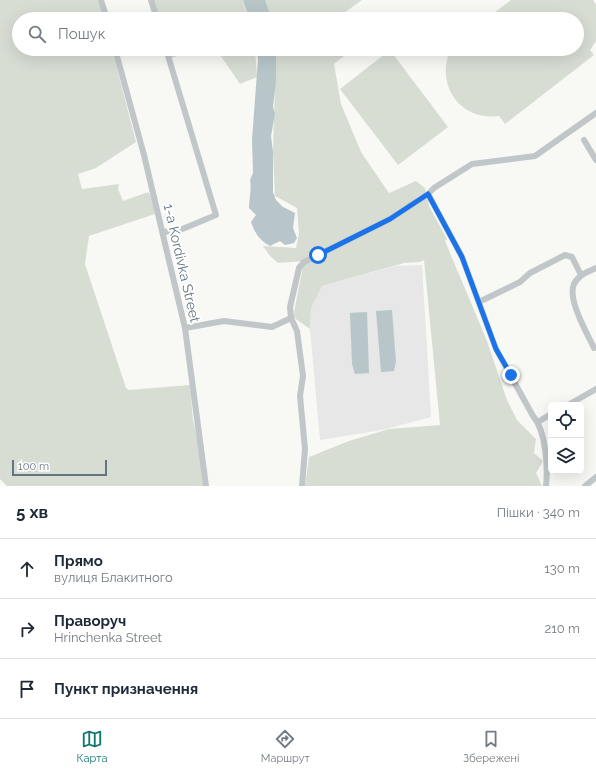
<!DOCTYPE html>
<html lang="uk">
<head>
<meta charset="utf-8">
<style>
	body { margin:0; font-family:Raleway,sans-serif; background:#f6f6f7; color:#1f2937 }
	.controls { position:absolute; right:12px; bottom:12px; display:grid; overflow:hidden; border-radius:6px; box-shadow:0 4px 16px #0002 }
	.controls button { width:36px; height:36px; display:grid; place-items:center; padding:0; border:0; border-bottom:1px solid #e0e1e3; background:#fff; color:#1f2937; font:20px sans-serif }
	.scale { position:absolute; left:12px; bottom:10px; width:95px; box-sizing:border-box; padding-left:4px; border:2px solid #637580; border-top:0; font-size:11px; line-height:14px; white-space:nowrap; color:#637580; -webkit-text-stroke:3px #fff; paint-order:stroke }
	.stop { position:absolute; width:12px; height:12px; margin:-9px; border:3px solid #1a73e8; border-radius:50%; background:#fff }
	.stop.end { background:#1a73e8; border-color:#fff; box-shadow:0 1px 4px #0008 }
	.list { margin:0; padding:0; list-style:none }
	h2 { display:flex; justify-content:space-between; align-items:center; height:52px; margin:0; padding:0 16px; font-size:17px }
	h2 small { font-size:13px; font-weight:400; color:#747a83 }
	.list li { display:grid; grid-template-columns:26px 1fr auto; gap:12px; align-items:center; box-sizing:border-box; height:60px; padding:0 16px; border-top:1px solid #e0e1e3 }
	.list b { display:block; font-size:15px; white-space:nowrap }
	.list p { margin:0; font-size:13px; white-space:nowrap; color:#747a83 }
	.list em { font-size:13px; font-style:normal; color:#747a83 }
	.icon { flex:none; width:22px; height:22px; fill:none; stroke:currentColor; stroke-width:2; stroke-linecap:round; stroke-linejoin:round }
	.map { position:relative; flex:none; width:596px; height:486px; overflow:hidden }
	.search { position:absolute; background:#fff; box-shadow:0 4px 16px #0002; left:12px; right:12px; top:12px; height:44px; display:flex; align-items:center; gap:10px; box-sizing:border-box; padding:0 14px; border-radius:22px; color:#747a83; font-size:15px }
	.sheet { height:232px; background:#fff }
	nav { display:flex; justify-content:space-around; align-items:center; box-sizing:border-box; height:56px; border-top:1px solid #e0e1e3; background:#fff; font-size:11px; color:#747a83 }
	nav a { display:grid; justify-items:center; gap:2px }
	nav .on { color:#0f766e }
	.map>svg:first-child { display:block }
	.built { fill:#e6e7e6 }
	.green { fill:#d8ddd4 }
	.water { fill:#b8c6c9 }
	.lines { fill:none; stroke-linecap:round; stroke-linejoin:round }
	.street { stroke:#c1c6c9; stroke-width:6 }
	.route { stroke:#1a73e8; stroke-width:5 }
	.labels { text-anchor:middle; stroke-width:4; stroke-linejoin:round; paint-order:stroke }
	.street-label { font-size:14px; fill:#637580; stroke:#fff }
</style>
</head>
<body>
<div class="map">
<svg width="596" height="486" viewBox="0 0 596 486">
	<rect width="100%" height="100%" fill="#f8f8f5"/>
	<path class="built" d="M422,265L431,417L382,430L320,440L310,329L311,308L316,295L322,286L395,266Z"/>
	<path class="green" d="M0,0H99L104,19H19V49H112L136,142L96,168L78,174L82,189L119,184L118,189L123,201L148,192L152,197L155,214L89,236L85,264L126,388L129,390L190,385L193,420L208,486H7L0,479Z
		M151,0H243L248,19H157Z
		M265,0H362L341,15L344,19H272Z
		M511,0H593L596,5V41L590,50L594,55L505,124L499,116C463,121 438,90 448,56L444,50L577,49V19H486Z
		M166,49H196L169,59Z
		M216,49H255L257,77L240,84Z
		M276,49H353L334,64L341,104L361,152L389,193L416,181L425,188L429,206L447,239L445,241L487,341L507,400L517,420L536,439L534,453L543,461L536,473L542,486H305L309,457L349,441L389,429L440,425L424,260L420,262L404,263L322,286L311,308L310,329L293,317L304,261L278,263L270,256L263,246L296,248L299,234L297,208L275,196L273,152Z
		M390,50L448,127L398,165L340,89Z"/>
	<path class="water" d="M243,0H265L272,19H249Z
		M256,49H276V81L273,107L275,114L271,136L273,152V192L276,200L283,207L295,213L293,228L297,238L294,243L285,245L280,241L270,246C259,240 255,233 251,222L256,215L249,208C249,199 252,188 250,180L253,173L252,140L258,59Z
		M392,310L396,362L394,371L381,372L376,311Z
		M367,312L369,373L355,374L352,364L350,313Z"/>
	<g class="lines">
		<path class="street" d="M101,0L107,19
			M151,0L157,19
			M115,49L144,155L185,328L206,486
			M584,140L596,160
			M428,194L462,257L496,349L533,416C546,431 548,467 546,486
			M163,232L180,230L216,215L166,49
			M479,302L520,282L530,273L565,255L572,257L581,275
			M185,328L224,321L272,327L291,318
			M594,348C587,333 567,299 574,284C578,275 588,272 596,268
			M568,405L596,389
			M538,422L551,414
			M302,486L305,449L300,396L303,376L297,331L291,318L290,307L299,268L304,262L390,219L428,194L434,188L472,164L535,156L596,113
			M585,486L596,477"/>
	</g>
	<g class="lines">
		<path class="route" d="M318,255L390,219L428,194L462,257L496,349L511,375"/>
	</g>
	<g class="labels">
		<g class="street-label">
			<text transform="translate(182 263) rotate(77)" y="5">1-a Kordivka Street</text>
		</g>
	</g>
</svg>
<div class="controls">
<button><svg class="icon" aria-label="locate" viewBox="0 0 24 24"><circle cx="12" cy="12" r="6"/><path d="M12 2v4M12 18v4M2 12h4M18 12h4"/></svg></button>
<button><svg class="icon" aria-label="layers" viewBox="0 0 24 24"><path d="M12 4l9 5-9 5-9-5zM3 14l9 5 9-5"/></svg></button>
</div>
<div class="scale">100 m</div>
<div class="stop" style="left:318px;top:255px"></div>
<div class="stop end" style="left:511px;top:375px"></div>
<div class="search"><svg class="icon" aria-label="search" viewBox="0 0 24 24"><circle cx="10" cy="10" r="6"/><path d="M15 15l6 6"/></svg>Пошук</div>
</div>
<section class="sheet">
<h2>5 хв<small>Пішки · 340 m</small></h2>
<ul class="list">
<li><svg class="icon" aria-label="ahead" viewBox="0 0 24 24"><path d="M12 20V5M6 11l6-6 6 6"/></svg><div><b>Прямо</b><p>вулиця Блакитного</p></div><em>130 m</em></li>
<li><svg class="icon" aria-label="right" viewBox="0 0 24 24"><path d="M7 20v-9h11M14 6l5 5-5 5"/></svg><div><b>Праворуч</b><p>Hrinchenka Street</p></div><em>210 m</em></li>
<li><svg class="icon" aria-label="arrive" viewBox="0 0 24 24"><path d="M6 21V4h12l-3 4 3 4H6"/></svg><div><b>Пункт призначення</b></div></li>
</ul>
</section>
<nav>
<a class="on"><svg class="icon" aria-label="map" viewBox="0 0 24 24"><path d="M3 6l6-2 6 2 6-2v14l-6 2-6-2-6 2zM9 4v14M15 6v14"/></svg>Карта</a>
<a><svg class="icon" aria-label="directions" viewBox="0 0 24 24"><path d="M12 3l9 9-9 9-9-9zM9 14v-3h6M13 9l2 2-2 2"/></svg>Маршрут</a>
<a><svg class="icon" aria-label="saved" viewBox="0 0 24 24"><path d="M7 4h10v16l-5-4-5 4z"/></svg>Збережені</a>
</nav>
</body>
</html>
